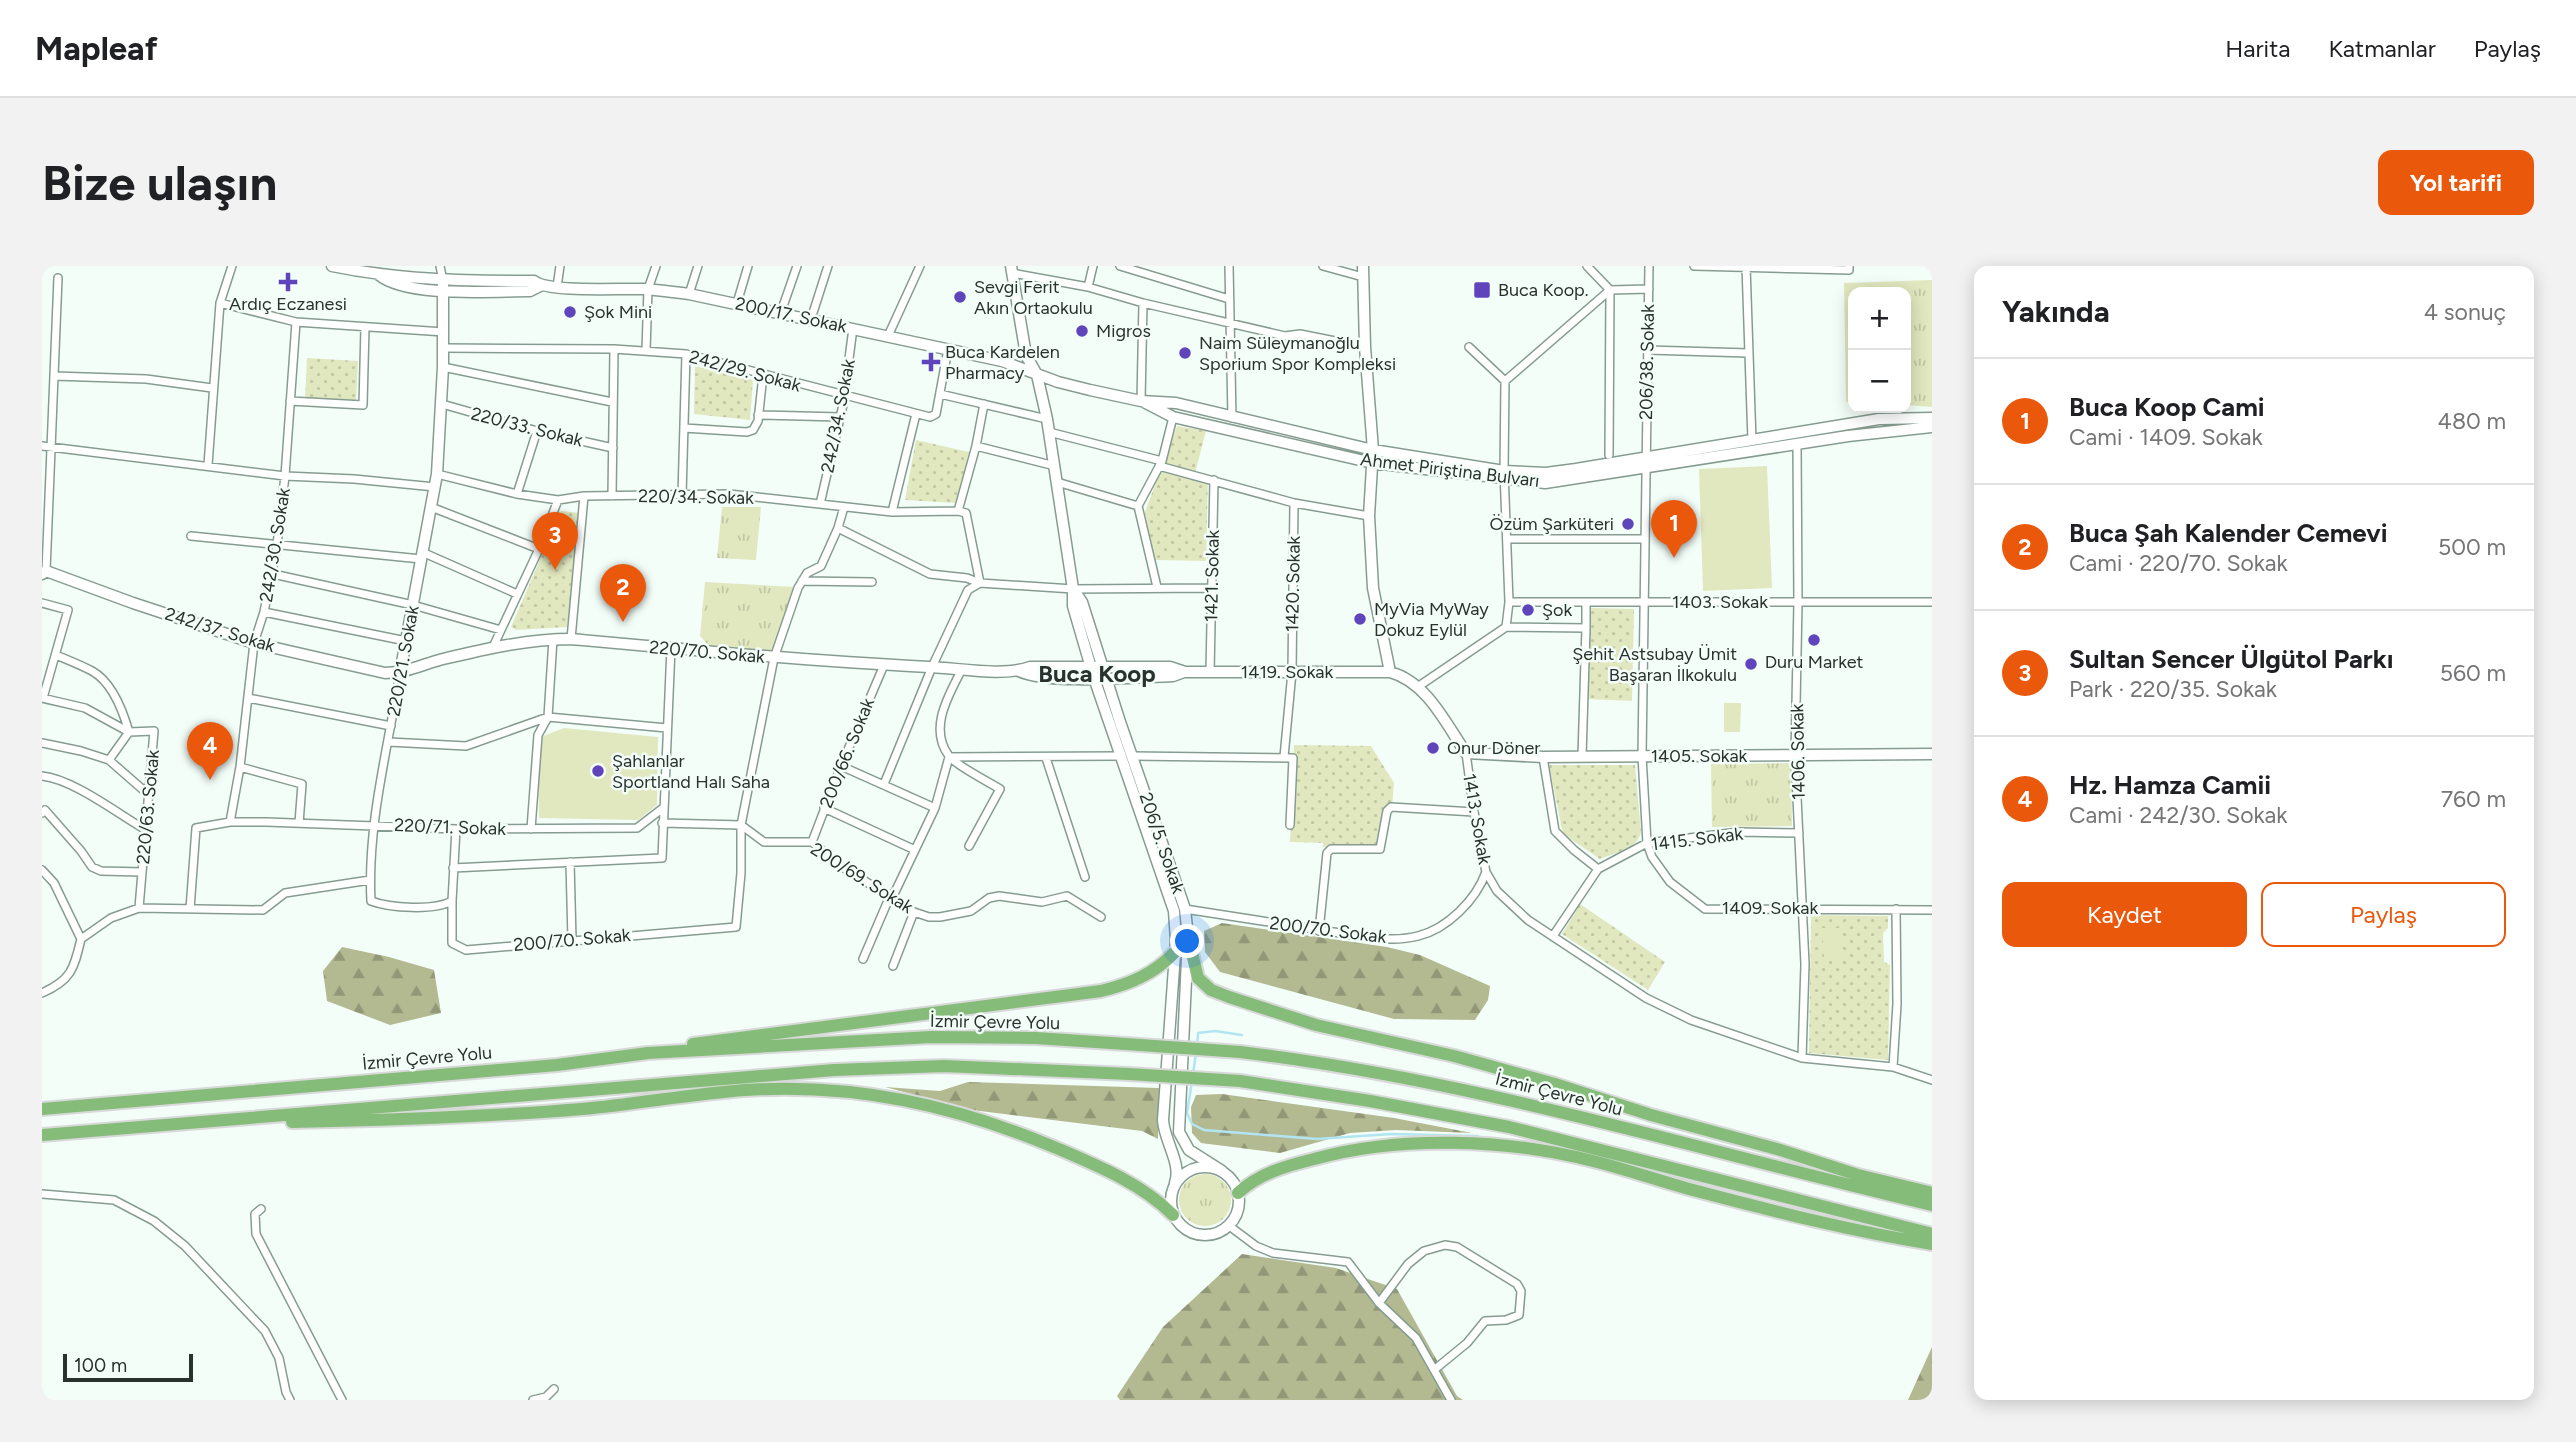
<!DOCTYPE html>
<html lang="tr">
<head>
<meta charset="utf-8">
<style>
	body { margin:0; font-family:Figtree,sans-serif; background:#f2f2f2; color:#202124 }
	.controls { position:absolute; right:21px; top:21px; display:grid; overflow:hidden; border-radius:14px; box-shadow:0 4px 18px #0003 }
	.controls button { width:63px; height:63px; display:grid; place-items:center; padding:0; border:0; border-bottom:2px solid #e0e0e0; background:#fff; color:#202124; font:35px sans-serif }
	.scale { position:absolute; left:21px; bottom:18px; width:130px; box-sizing:border-box; padding-left:7px; border:4px solid #29322e; border-top:0; font-size:19px; line-height:24px; white-space:nowrap; color:#29322e; -webkit-text-stroke:5px #f4fef9; paint-order:stroke }
	.you { position:absolute; left:1146px; top:676px; width:24px; height:24px; margin:-18px; border:5px solid #fff; border-radius:50%; background:#1a73e8; box-shadow:0 0 0 10px #1a73e833 }
	.badge { display:grid; place-items:center; width:46px; height:46px; border-radius:50%; background:#ea580c; color:#fff; font-size:23px; font-weight:700 }
	.pin { position:absolute; translate:-50% -58px; filter:drop-shadow(0 2px 4px #0008) }
	.pin::after { content:''; position:absolute; top:37px; width:24px; height:21px; background:inherit; clip-path:polygon(0 0,100% 0,50% 100%) }
	.list { margin:0; padding:0; list-style:none }
	h2 { display:flex; justify-content:space-between; align-items:center; height:91px; margin:0; padding:0 28px; font-size:30px }
	h2 small { font-size:23px; font-weight:400; color:#757577 }
	.list li { display:grid; grid-template-columns:46px 1fr auto; gap:21px; align-items:center; box-sizing:border-box; height:126px; padding:0 28px; border-top:2px solid #e0e0e0 }
	.list b { display:block; font-size:26px; white-space:nowrap }
	.list p { margin:0; font-size:23px; white-space:nowrap; color:#757577 }
	.list em { font-size:23px; font-style:normal; color:#757577 }
	.actions { display:flex; gap:14px; padding:21px 28px }
	.actions a { flex:1; padding:16px 0; border:2px solid #ea580c; border-radius:14px; text-align:center; font-size:24px; color:#ea580c }
	.actions .main { background:#ea580c; color:#fff }
	.map { position:relative; flex:none; width:1890px; height:1134px; overflow:hidden; border-radius:14px }
	header { display:flex; align-items:center; gap:42px; box-sizing:border-box; height:98px; padding:0 35px; background:#fff; border-bottom:2px solid #e0e0e0 }
	header strong { font-size:33px }
	nav { display:flex; gap:38px; margin-inline-start:auto; font-size:24px }
	.intro { display:flex; align-items:center; justify-content:space-between; box-sizing:border-box; height:168px; padding:0 42px }
	h1 { margin:0; font-size:49px }
	.button { padding:18px 32px; border-radius:14px; background:#ea580c; color:#fff; font-size:24px; font-weight:700 }
	main { display:flex; gap:42px; padding:0 42px }
	aside { flex:1; background:#fff; border-radius:14px; box-shadow:0 4px 18px #0003 }
	.map>svg:first-child { display:block }
	.grass { fill:url(#grass-tufts) }
	.forest { fill:url(#forest-firs) }
	.park { fill:url(#park-dots) }
	.pitch { fill:#e1e7be }
	.lines { fill:none; stroke-linecap:round; stroke-linejoin:round }
	.stream { stroke:#b1e5f2; stroke-width:2.5 }
	.street-casing { stroke:#869c91; stroke-width:10 }
	.secondary-casing { stroke:#869c91; stroke-width:13 }
	.highway-casing { stroke:#d8dad9; stroke-width:16 }
	.street { stroke:#fff; stroke-width:7 }
	.secondary { stroke:#fff; stroke-width:10 }
	.highway { stroke:#85bc79; stroke-width:12 }
	.highway-bridge-casing { stroke:#d8dad9; stroke-width:16; stroke-linecap:butt }
	.highway-bridge { stroke:#85bc79; stroke-width:12 }
	.poi-dot { fill:#5f44bc; stroke:#f4fef9; stroke-width:2.5 }
	.labels { text-anchor:middle; stroke-width:5; stroke-linejoin:round; paint-order:stroke }
	.poi-label { font-size:18px; fill:#29322e; stroke:#f4fef9; text-anchor:start }
	.street-label { font-size:18px; fill:#29322e; stroke:#f4fef9 }
	.district-label { font-size:24px; font-weight:bold; fill:#29322e; stroke:#f4fef9 }
</style>
</head>
<body>
<header>
<strong>Mapleaf</strong>
<nav><a>Harita</a><a>Katmanlar</a><a>Paylaş</a></nav>
</header>
<div class="intro"><h1>Bize ulaşın</h1><a class="button">Yol tarifi</a></div>
<main>
<div class="map">
<svg width="1890" height="1134" viewBox="0 0 1890 1134">
	<defs>
		<pattern id="grass-tufts" width="24" height="20" patternUnits="userSpaceOnUse" patternTransform="scale(1.75)"><rect width="24" height="20" fill="#e1e7be"/><path d="M3 7l-1-3M5 7V3M7 7l1-3M15 17l-1-3M17 17v-4M19 17l1-3" fill="none" stroke="#c1c7a4"/></pattern>
		<pattern id="forest-firs" width="22" height="20" patternUnits="userSpaceOnUse" patternTransform="scale(1.75)"><rect width="22" height="20" fill="#b3ba91"/><path d="M5 1l3.5 6h-7zM16 11l3.5 6h-7z" fill="#929877"/></pattern>
		<pattern id="park-dots" width="8" height="8" patternUnits="userSpaceOnUse" patternTransform="scale(1.75)"><rect width="8" height="8" fill="#e1e7be"/><path d="M2 2h.1M6 6h.1" fill="none" stroke="#c1c7a4" stroke-width="1.8" stroke-linecap="round"/></pattern>
	</defs>
	<rect width="100%" height="100%" fill="#f4fef9"/>
	<path class="grass" d="M1890,14V141L1864,139V26H1811V137L1804,136L1802,17Z
		M680,241H719L714,294L675,292Z
		M663,316L754,321L730,385L667,380L658,370Z
		M1749,497L1750,560L1670,561L1669,498Z
		M1137 934a26 26 0 1 1 52 0a26 26 0 1 1-52 0Z"/>
	<path class="forest" d="M1180,657L1345,681L1378,689L1448,720L1446,734L1433,754L1352,753L1178,706L1163,686L1162,665Z
		M300,681L347,691L392,704L399,747L348,759L285,735L281,705Z
		M926,816L1117,822L1116,873L1100,865L930,844L843,821L898,825Z
		M1180,828L1352,852L1430,867L1354,864L1308,867L1238,887L1159,877L1150,867L1149,841L1154,829Z
		M1200,988L1294,1002L1355,1023L1415,1130L1421,1134H1078L1075,1130L1121,1061Z
		M1890,1081V1134H1866Z"/>
	<path class="park" d="M265,92L316,95L314,135L263,133Z
		M653,100L711,114L708,154L652,148Z
		M1135,160L1164,165L1153,207L1166,210L1164,295L1113,294L1103,246Z
		M874,174L927,186L914,237L863,234Z
		M519,245L538,247L525,361L474,364L469,361Z
		M1548,342L1592,343L1590,435L1546,433Z
		M1252,479L1329,480L1352,517L1350,541L1341,578L1333,584L1281,581V577L1248,576Z
		M1507,499H1593L1599,566C1595,584 1573,587 1558,593L1521,568Z
		M1538,638L1623,696L1606,724L1520,668Z
		M1769,649L1846,650V662L1841,667L1842,696L1848,699L1846,794L1767,787Z"/>
	<path class="pitch" d="M1725,200L1730,322L1661,325L1657,203Z
		M1682,437H1699L1698,466H1682Z
		M522,462L616,471L615,539L596,554L497,552L496,472Z
		M1780,662H1798L1800,693H1782Z"/>
	<g class="lines">
		<path class="stream" d="M1155,780L1156,767L1173,765L1200,769
			M1151,808L1154,787
			M1150,815L1145,847L1150,858L1162,864L1275,873L1349,868L1436,870"/>
		<defs>
			<path id="street" d="M398,0L401,15
				M1078,0L1187,33
				M1187,0L1190,152
				M1281,0L1321,11
				M1545,0L1568,24
				M1607,0L1600,490L1605,577L1610,591L1628,616L1663,643L1890,644
				M1652,0L1807,4V0
				M1704,0L1710,175
				M970,7L1046,21L1101,37L1243,70L1258,68L1323,81
				M515,21L518,0
				M1046,21L1051,0
				M1568,24L1607,23
				M647,28L656,0
				M178,37L254,56L402,66
				M695,37L706,0
				M739,46L755,0
				M769,53L786,0
				M846,70L878,0
				M1427,81L1463,115
				M401,82L572,83L644,88L888,151L894,148L906,83
				M1606,84L1706,87
				M604,85L606,23L614,0
				M401,101L570,136
				M12,110L104,113L170,122
				M898,128L1005,153
				M248,135L321,139L323,61
				M1099,135L1101,37
				M400,138L495,165L571,182
				M716,149L798,151
				M642,162L705,166L711,164L716,155L721,109
				M1007,166L1120,195
				M0,180L243,210L312,213L393,221
				M934,180L1013,200
				M1755,180L1756,336L1753,490L1763,698L1760,792
				M1567,189L1568,24
				M166,199L178,37L190,0
				M1117,200L1252,237L1327,250
				M395,208L475,228L516,234L542,230L687,228L850,246L916,245L924,247L938,317L1031,323L1169,322
				M1015,216L1096,240
				M475,228L495,165
				M640,229L644,88
				M570,230L572,83
				M778,238L801,139L811,62
				M389,241L497,283
				M802,241L796,262L888,308L925,312L938,317
				M916,245L934,180L942,138
				M850,246L874,148
				M149,270L379,293
				M1466,273H1603
				M380,286L475,328
				M4,305L16,12
				M231,308L371,339L459,364
				M760,315L830,316
				M1115,321L1096,240L1120,195L1131,151
				M1467,336H1890
				M0,337L26,344L1,432
				M1544,337V362
				M222,346L364,375
				M529,373L542,230
				M451,381L497,283L516,234
				M14,389C26,394 39,399 50,405C70,416 81,445 87,466L112,465L97,642
				M920,403C907,429 886,462 907,490C913,499 947,516 958,523L927,580
				M1168,406L1172,214
				M358,407C346,482 325,559 329,635C348,642 392,645 410,635L414,563
				M1377,420L1464,361
				M0,432L43,442L87,466L67,494
				M206,432L349,460
				M347,476L424,480L506,451L625,462
				M0,477L39,485L67,494L107,529
				M1424,487L1432,546L1444,606L1455,625L1486,654L1604,732L1649,754L1760,792L1851,801L1890,814
				M1090,490L1251,492L1248,559
				M1540,490L1544,362L1464,361L1467,336L1462,205L1463,115L1568,24
				M1242,491L1250,406L1252,237
				M1501,491L1513,565L1532,584L1556,603
				M1004,492L1043,611
				M799,500L893,542
				M198,501L260,518L257,557
				M0,510C31,513 76,548 104,564
				M842,518L890,401L926,324L938,317
				M782,542L873,584
				M0,547L3,544L39,585L50,601L59,605L100,606
				M188,556L198,501L212,377L222,346L235,279L243,210L254,56
				M620,557L699,559L722,576H770L799,600L872,646L887,651H898L929,645L947,632L957,630L1000,636L1025,630L1059,651
				M489,563L496,469L506,451L511,373
				M770,576L799,500L842,399
				M528,596L530,674
				M411,602L620,592L629,382
				M0,604L12,617L39,673
				M410,635V677L424,684L694,661L699,607V559L732,392L756,322L765,307L779,300L796,262
				M148,643L154,562L188,556H224L414,563L595,562L621,542
				M1143,643C1192,651 1242,658 1291,666C1318,670 1349,677 1376,670C1405,663 1434,634 1444,606
				M1277,665L1285,587L1289,583H1338L1345,545L1349,541L1432,546
				M1511,670L1556,603L1605,577L1697,566L1757,567
				M821,693L848,630L853,626L893,542L907,491L1080,490
				M851,700L872,646
				M0,727C30,714 32,702 39,673L69,652L97,642L221,644L243,627L328,614
				M1851,801L1855,738L1854,643
				M0,928L72,934L112,955L143,980L223,1065L237,1092L244,1126L248,1134
				M219,943L213,948L214,968L300,1134
				M1186,959L1214,980L1231,987L1306,996L1337,1037L1374,1072L1409,1134
				M1337,1037L1366,998L1382,985L1403,979L1415,981L1475,1018L1479,1025L1477,1049L1464,1054L1443,1055L1425,1077L1392,1104
				M491,1134L504,1131L512,1123"/>
			<path id="secondary" d="M290,0C358,14 422,15 492,15C507,27 580,22 602,23C617,24 632,26 647,28L960,95L1016,116L1048,124L1099,135L1134,137L1331,184L1462,205L1504,207L1534,203L1837,153L1890,152
				M969,0L984,89L995,109L1005,153L1031,323V340L1052,412L1132,645L1134,674L1121,854C1122,875 1140,897 1133,917
				M1321,0L1323,81L1331,184L1327,250L1331,322L1348,406
				M337,9C365,32 451,25 488,25L498,20
				M1102,136L1131,151L1331,197L1503,217L1806,170L1890,161
				M0,308L4,305L91,337L212,377L343,407C364,407 381,398 401,393C443,383 486,373 529,373C649,384 767,395 887,401C917,402 961,411 988,401H1128L1143,406H1348C1385,416 1404,458 1424,487L1501,491L1890,488
				M1032,324L1040,336L1078,456L1143,643L1146,671L1137,866L1147,884L1180,905
				M977,405C1007,419 1094,411 1131,410L1142,406
				M358,407L395,208L401,101V15
				M1129 935a34 34 0 1 1 68 0a34 34 0 1 1-68 0Z"/>
			<path id="highway" d="M1146,671L1156,712L1169,724L1187,731L1274,759L1412,790L1513,818L1609,849L1735,883L1816,909L1890,927
				M651,778L1059,725C1088,718 1112,708 1133,686
				M1198,786C1433,814 1660,885 1890,939
				M1198,815L1328,835L1467,861L1890,968
				M0,843L515,799L606,787L889,771L994,772L1084,778
				M250,856C347,854 443,851 540,843C595,838 649,828 703,824C814,817 911,839 1012,881C1054,899 1099,917 1131,949
				M0,869L792,804L902,800L1087,808
				M1196,927C1218,907 1244,900 1272,893C1358,869 1465,873 1551,895C1583,903 1615,914 1647,923C1727,944 1808,965 1890,978"/>
		</defs>
		<use href="#street" class="street-casing"/>
		<use href="#secondary" class="secondary-casing"/>
		<use href="#highway" class="highway-casing"/>
		<use href="#street" class="street"/>
		<use href="#secondary" class="secondary"/>
		<use href="#highway" class="highway"/>
		<defs>
			<path id="highway-bridge" d="M1084,778L1198,786
				M1087,808L1198,815"/>
		</defs>
		<use href="#highway-bridge" class="highway-bridge-casing"/>
		<use href="#highway-bridge" class="highway-bridge"/>
	</g>
	<g class="poi-dot">
		<path d="M242.5 5.5h7v7h7v7h-7v7h-7v-7h-7v-7h7z"/>
		<rect x="1431" y="15" width="18" height="18" rx="3.5"/>
		<circle cx="918" cy="31" r="7"/>
		<circle cx="528" cy="46" r="7"/>
		<circle cx="1040" cy="65" r="7"/>
		<circle cx="1143" cy="87" r="7"/>
		<path d="M885.5 85.5h7v7h7v7h-7v7h-7v-7h-7v-7h7z"/>
		<circle cx="1586" cy="258" r="7"/>
		<circle cx="1486" cy="344" r="7"/>
		<circle cx="1318" cy="353" r="7"/>
		<circle cx="1772" cy="374" r="7"/>
		<circle cx="1709" cy="398" r="7"/>
		<circle cx="1391" cy="482" r="7"/>
		<circle cx="556" cy="505" r="7"/>
	</g>
	<g class="labels">
		<g class="poi-label">
			<text x="932" y="27">Sevgi Ferit<tspan x="932" dy="21">Akın Ortaokulu</tspan></text>
			<text x="1456" y="30">Buca Koop.</text>
			<text x="246" y="44" text-anchor="middle">Ardıç Eczanesi</text>
			<text x="542" y="52">Şok Mini</text>
			<text x="1054" y="71">Migros</text>
			<text x="1157" y="83">Naim Süleymanoğlu<tspan x="1157" dy="21">Sporium Spor Kompleksi</tspan></text>
			<text x="903" y="92">Buca Kardelen<tspan x="903" dy="21">Pharmacy</tspan></text>
			<text x="1572" y="264" text-anchor="end">Özüm Şarküteri</text>
			<text x="1332" y="349">MyVia MyWay<tspan x="1332" dy="21">Dokuz Eylül</tspan></text>
			<text x="1500" y="350">Şok</text>
			<text x="1695" y="394" text-anchor="end">Şehit Astsubay Ümit<tspan x="1695" dy="21">Başaran İlkokulu</tspan></text>
			<text x="1772" y="402" text-anchor="middle">Duru Market</text>
			<text x="1405" y="488">Onur Döner</text>
			<text x="570" y="501">Şahlanlar<tspan x="570" dy="21">Sportland Halı Saha</tspan></text>
		</g>
		<g class="street-label">
			<text transform="translate(749 49) rotate(12)" y="6">200/17. Sokak</text>
			<text transform="translate(1605 96) rotate(-89)" y="6">206/38. Sokak</text>
			<text transform="translate(703 105) rotate(15)" y="6">242/29. Sokak</text>
			<text transform="translate(796 150) rotate(-79)" y="6">242/34. Sokak</text>
			<text transform="translate(485 161) rotate(14)" y="6">220/33. Sokak</text>
			<text transform="translate(1408 204) rotate(7)" y="6">Ahmet Piriştina Bulvarı</text>
			<text transform="translate(654 231) rotate(1)" y="6">220/34. Sokak</text>
			<text transform="translate(233 279) rotate(-81)" y="6">242/30. Sokak</text>
			<text transform="translate(1170 310) rotate(-89)" y="6">1421. Sokak</text>
			<text transform="translate(1251 318) rotate(-89)" y="6">1420. Sokak</text>
			<text x="1678" y="342">1403. Sokak</text>
			<text transform="translate(178 364) rotate(17)" y="6">242/37. Sokak</text>
			<text transform="translate(665 386) rotate(5)" y="6">220/70. Sokak</text>
			<text transform="translate(361 395) rotate(-80)" y="6">220/21. Sokak</text>
			<text x="1245" y="412">1419. Sokak</text>
			<text transform="translate(1756 486) rotate(-91)" y="6">1406. Sokak</text>
			<text transform="translate(805 487) rotate(-68)" y="6">200/66. Sokak</text>
			<text x="1657" y="496">1405. Sokak</text>
			<text transform="translate(106 541) rotate(-85)" y="6">220/63. Sokak</text>
			<text transform="translate(1435 553) rotate(80)" y="6">1413. Sokak</text>
			<text transform="translate(408 561) rotate(2)" y="6">220/71. Sokak</text>
			<text transform="translate(1655 573) rotate(-7)" y="6">1415. Sokak</text>
			<text transform="translate(1120 577) rotate(71)" y="6">206/5. Sokak</text>
			<text transform="translate(820 612) rotate(32)" y="6">200/69. Sokak</text>
			<text x="1728" y="648">1409. Sokak</text>
			<text transform="translate(1286 664) rotate(7)" y="6">200/70. Sokak</text>
			<text transform="translate(530 674) rotate(-5)" y="6">200/70. Sokak</text>
			<text transform="translate(953 756) rotate(1)" y="6">İzmir Çevre Yolu</text>
			<text transform="translate(385 792) rotate(-5)" y="6">İzmir Çevre Yolu</text>
			<text transform="translate(1517 828) rotate(14)" y="6">İzmir Çevre Yolu</text>
		</g>
		<g class="district-label">
			<text x="1055" y="416">Buca Koop</text>
		</g>
	</g>
</svg>
<div class="controls">
<button>+</button>
<button>−</button>
</div>
<div class="scale">100 m</div>
<div class="you"></div>
<div class="pin badge" style="left:1632px;top:292px">1</div>
<div class="pin badge" style="left:581px;top:356px">2</div>
<div class="pin badge" style="left:513px;top:304px">3</div>
<div class="pin badge" style="left:168px;top:514px">4</div>
</div>
<aside>
<h2>Yakında<small>4 sonuç</small></h2>
<ul class="list">
<li><span class="badge">1</span><div><b>Buca Koop Cami</b><p>Cami · 1409. Sokak</p></div><em>480 m</em></li>
<li><span class="badge">2</span><div><b>Buca Şah Kalender Cemevi</b><p>Cami · 220/70. Sokak</p></div><em>500 m</em></li>
<li><span class="badge">3</span><div><b>Sultan Sencer Ülgütol Parkı</b><p>Park · 220/35. Sokak</p></div><em>560 m</em></li>
<li><span class="badge">4</span><div><b>Hz. Hamza Camii</b><p>Cami · 242/30. Sokak</p></div><em>760 m</em></li>
</ul>
<div class="actions"><a class="main">Kaydet</a><a>Paylaş</a></div>
</aside>
</main>
</body>
</html>
